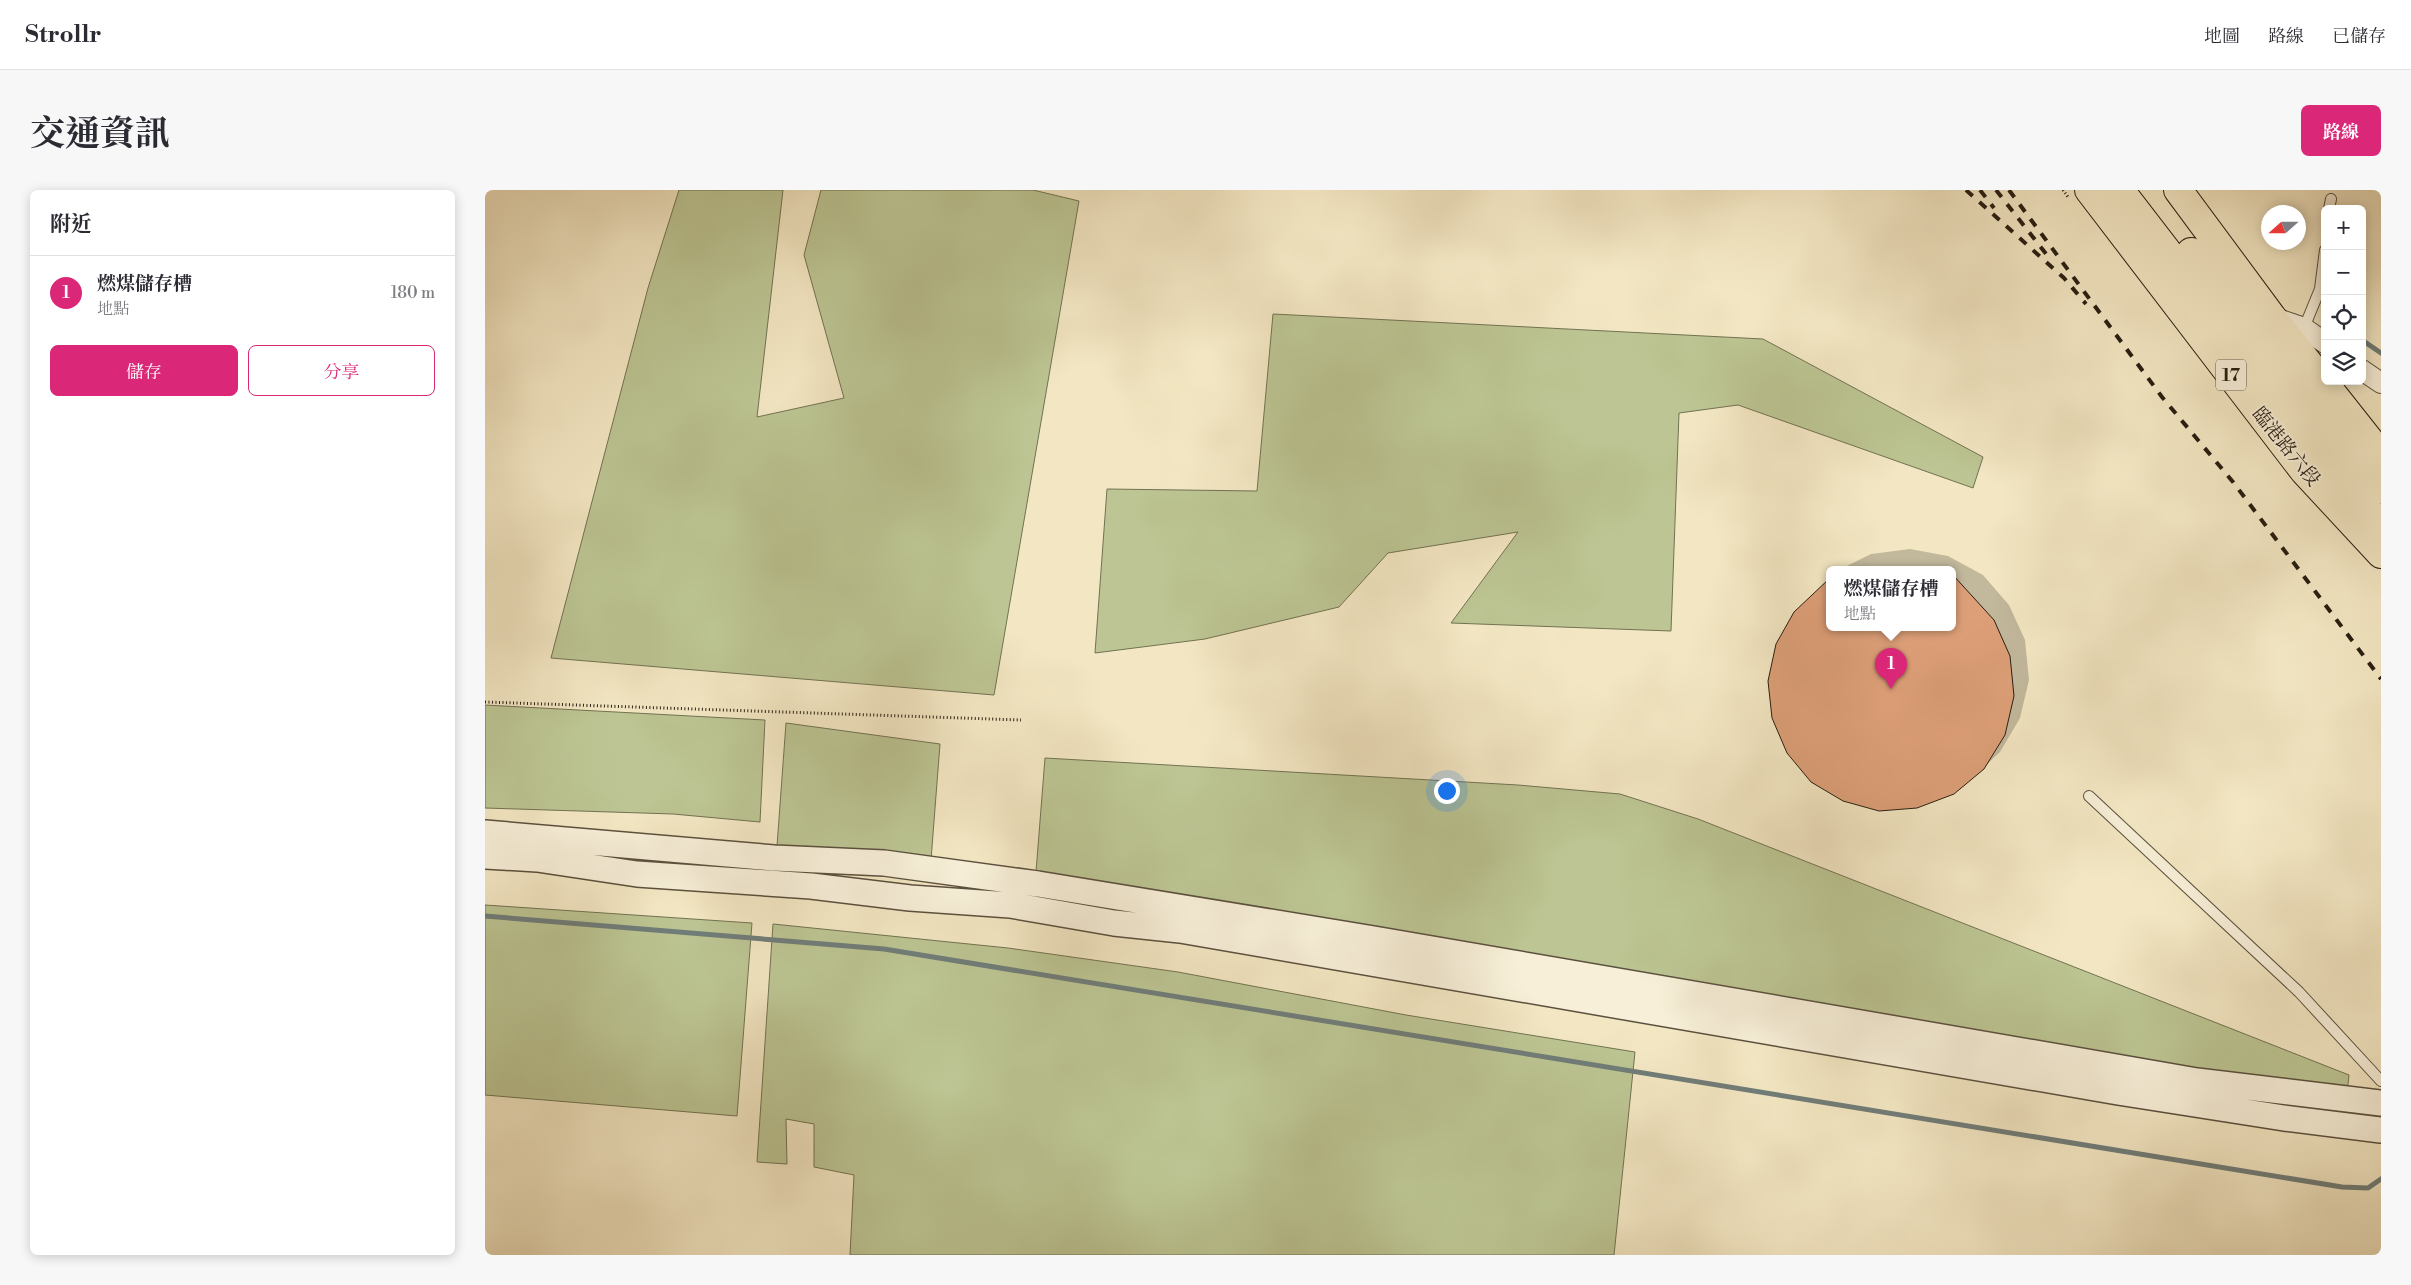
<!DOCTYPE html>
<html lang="zh-TW">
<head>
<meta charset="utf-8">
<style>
	body { margin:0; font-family:"Libre Bodoni","Noto Serif TC",serif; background:#f7f7f7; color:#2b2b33 }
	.controls { position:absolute; right:15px; top:15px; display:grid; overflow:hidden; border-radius:8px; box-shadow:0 2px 12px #0003 }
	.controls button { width:45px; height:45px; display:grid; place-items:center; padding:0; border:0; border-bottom:1px solid #e1e1e2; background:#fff; color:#2b2b33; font:25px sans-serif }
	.compass { position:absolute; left:1776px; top:15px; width:45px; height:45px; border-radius:50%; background:#fff; box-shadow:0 2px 12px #0003; rotate:249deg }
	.you { position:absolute; left:961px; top:600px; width:18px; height:18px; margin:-12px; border:4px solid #fff; border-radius:50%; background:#1a73e8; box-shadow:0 0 0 8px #1a73e833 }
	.badge { display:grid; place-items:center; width:32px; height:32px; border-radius:50%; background:#db2777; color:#fff; font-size:16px; font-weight:700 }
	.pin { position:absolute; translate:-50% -41px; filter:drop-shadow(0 1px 2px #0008) }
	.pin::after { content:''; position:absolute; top:26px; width:18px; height:15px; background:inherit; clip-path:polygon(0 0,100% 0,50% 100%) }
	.popup { position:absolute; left:1341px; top:376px; width:130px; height:65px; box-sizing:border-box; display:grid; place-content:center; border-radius:8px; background:#fff; filter:drop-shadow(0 1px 4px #0005); font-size:16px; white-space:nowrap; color:#7c7c81 }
	.popup b { font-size:19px; color:#2b2b33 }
	.popup::after { content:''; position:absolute; left:50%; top:100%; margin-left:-10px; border:10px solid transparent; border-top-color:#fff }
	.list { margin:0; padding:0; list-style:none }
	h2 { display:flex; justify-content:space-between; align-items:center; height:65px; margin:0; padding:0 20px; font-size:21px }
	h2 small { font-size:16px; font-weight:400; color:#7c7c81 }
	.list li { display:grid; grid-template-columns:32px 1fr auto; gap:15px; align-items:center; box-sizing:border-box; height:75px; padding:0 20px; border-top:1px solid #e1e1e2 }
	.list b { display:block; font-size:19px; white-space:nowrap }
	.list p { margin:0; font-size:16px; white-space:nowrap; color:#7c7c81 }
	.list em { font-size:16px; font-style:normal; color:#7c7c81 }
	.actions { display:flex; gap:10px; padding:15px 20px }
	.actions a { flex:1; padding:11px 0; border:1px solid #db2777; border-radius:8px; text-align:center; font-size:18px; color:#db2777 }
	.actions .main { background:#db2777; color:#fff }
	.icon { flex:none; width:28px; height:28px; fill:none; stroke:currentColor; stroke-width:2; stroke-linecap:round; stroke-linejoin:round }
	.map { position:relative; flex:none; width:1896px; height:1065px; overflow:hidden; border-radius:8px }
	header { display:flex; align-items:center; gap:30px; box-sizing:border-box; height:70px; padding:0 25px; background:#fff; border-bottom:1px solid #e1e1e2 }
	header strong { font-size:24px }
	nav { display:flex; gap:28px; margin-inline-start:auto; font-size:18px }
	.intro { display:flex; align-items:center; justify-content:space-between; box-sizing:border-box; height:120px; padding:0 30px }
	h1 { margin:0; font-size:35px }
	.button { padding:12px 22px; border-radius:8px; background:#db2777; color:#fff; font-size:18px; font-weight:700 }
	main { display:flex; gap:30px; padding:0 30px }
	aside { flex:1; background:#fff; border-radius:8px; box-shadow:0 2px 12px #0003 }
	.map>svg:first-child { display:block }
	.green { fill:#bcc593; stroke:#727252 }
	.shadow { fill:#0003 }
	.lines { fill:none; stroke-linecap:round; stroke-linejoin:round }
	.stream { stroke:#707d79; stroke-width:5 }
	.building { fill:#dd9f78; stroke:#281e12 }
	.service-casing { stroke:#5b503e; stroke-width:12 }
	.minor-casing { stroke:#5b503e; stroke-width:22 }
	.tertiary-casing { stroke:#5b503e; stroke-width:28 }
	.primary-casing { stroke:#281e12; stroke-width:30 }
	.path { stroke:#281e12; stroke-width:3; stroke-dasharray:1 2.5; stroke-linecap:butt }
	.service { stroke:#f7efd8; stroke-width:10 }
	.minor { stroke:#f7efd8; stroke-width:20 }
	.tertiary { stroke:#f7efd8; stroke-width:25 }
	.primary { stroke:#f3e7c3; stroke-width:28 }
	.rail { stroke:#281e12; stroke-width:4; stroke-dasharray:9 9; stroke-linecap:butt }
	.labels { text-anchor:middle; stroke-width:4; stroke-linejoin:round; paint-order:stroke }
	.shield { fill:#f7efd8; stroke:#665d4d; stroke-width:1 }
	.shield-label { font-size:18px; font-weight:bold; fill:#281e12 }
	.street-label { font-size:19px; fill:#281e12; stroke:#f7efd8 }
</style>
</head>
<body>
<header>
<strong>Strollr</strong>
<nav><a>地圖</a><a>路線</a><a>已儲存</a></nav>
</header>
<div class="intro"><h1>交通資訊</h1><a class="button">路線</a></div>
<main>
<aside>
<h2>附近<small></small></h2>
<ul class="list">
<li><span class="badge">1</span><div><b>燃煤儲存槽</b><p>地點</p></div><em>180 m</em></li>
</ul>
<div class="actions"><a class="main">儲存</a><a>分享</a></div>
</aside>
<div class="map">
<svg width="1896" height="1065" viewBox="0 0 1896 1065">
	<rect width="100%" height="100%" fill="#f3e7c3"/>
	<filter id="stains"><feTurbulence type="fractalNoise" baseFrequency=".004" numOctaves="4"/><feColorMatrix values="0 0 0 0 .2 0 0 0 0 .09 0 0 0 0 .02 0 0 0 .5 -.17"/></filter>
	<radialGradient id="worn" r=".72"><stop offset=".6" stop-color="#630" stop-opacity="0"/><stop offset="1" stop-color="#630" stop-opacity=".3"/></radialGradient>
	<path class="green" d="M194,0H298L272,227L359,208L319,65L336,0H548L594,11L509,505L66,468L163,98Z
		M788,124L1278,149L1498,267L1488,298L1253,215L1194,223L1186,441L966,433L1033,342L903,363L854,417L720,449L610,463L622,299L772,301Z
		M0,515L280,530L275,632L188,624L0,618Z
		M301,533L455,554L446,670L292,656Z
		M560,568L1033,595L1135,604L1213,629L1864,885L1862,904L908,744L767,716L551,682Z
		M0,715L267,733L252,926L0,905Z
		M288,734L523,758L693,782L921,825L1150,862L1129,1065H365L369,985L329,977V934L301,929L302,974L272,972Z"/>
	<path class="shadow" d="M1425,359L1463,366L1498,385L1524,415L1540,450L1544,490L1535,528L1515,562L1498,578L1327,591L1345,438H1467V380H1354L1386,364Z"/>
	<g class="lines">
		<path class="stream" d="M1877,150L1896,163
			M0,726L399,759L1857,997L1883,998L1896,989"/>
	</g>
	<path class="building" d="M1467,384L1509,430L1525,466L1529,506L1520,545L1499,579L1469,604L1432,618L1394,621L1358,611L1326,592L1302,563L1287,528L1283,491L1291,454L1309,422L1345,388V438H1467Z"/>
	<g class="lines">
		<defs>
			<path id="service" d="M1844,19L1846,9
				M1819,138L1835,99L1840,60
				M1604,606L1814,802L1896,891"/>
			<path id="minor" d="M1787,127L1819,138L1840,153
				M1877,180L1896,193"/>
			<path id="tertiary" d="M0,643L289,668L399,673L553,694L889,749L1712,891L1896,913
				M0,666L52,669L152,684L326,696L425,708L525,715L629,733L695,740L1633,902L1799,928L1896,940"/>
			<path id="primary" d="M1604,0L1819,281L1896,364
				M1635,0L1875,312L1896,334
				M1693,0L1787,127L1896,265
				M1706,62L1880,281L1896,299"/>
		</defs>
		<use href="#service" class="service-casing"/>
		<use href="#minor" class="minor-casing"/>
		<use href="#tertiary" class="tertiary-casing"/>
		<use href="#primary" class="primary-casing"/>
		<path class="path" d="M1578,0L1583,7
			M0,512L536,530"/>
		<use href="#service" class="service"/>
		<use href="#minor" class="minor"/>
		<use href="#tertiary" class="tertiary"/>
		<use href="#primary" class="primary"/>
		<path class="rail" d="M1481,0L1579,88L1601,114
			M1495,0L1509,18
			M1511,0L1562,65
			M1524,0L1677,207L1748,292L1896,489"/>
	</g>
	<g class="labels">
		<rect class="shield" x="1731" y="169.5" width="30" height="31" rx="4"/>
		<g class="shield-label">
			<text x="1746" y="191">17</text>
		</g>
		<g class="street-label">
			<text transform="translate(1802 256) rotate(51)" y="7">臨港路六段</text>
		</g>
	</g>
	<rect width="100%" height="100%" filter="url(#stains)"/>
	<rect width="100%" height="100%" fill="url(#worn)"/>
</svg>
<div class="controls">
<button>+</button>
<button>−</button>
<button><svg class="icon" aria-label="locate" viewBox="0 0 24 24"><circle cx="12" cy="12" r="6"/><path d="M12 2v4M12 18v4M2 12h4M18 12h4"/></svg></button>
<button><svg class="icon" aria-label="layers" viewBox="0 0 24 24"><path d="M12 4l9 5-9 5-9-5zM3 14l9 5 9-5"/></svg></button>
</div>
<svg class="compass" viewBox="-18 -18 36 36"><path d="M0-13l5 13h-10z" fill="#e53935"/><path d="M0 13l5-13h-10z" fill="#7c7c81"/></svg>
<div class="you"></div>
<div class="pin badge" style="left:1406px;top:499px">1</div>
<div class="popup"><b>燃煤儲存槽</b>地點</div>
</div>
</main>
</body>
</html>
